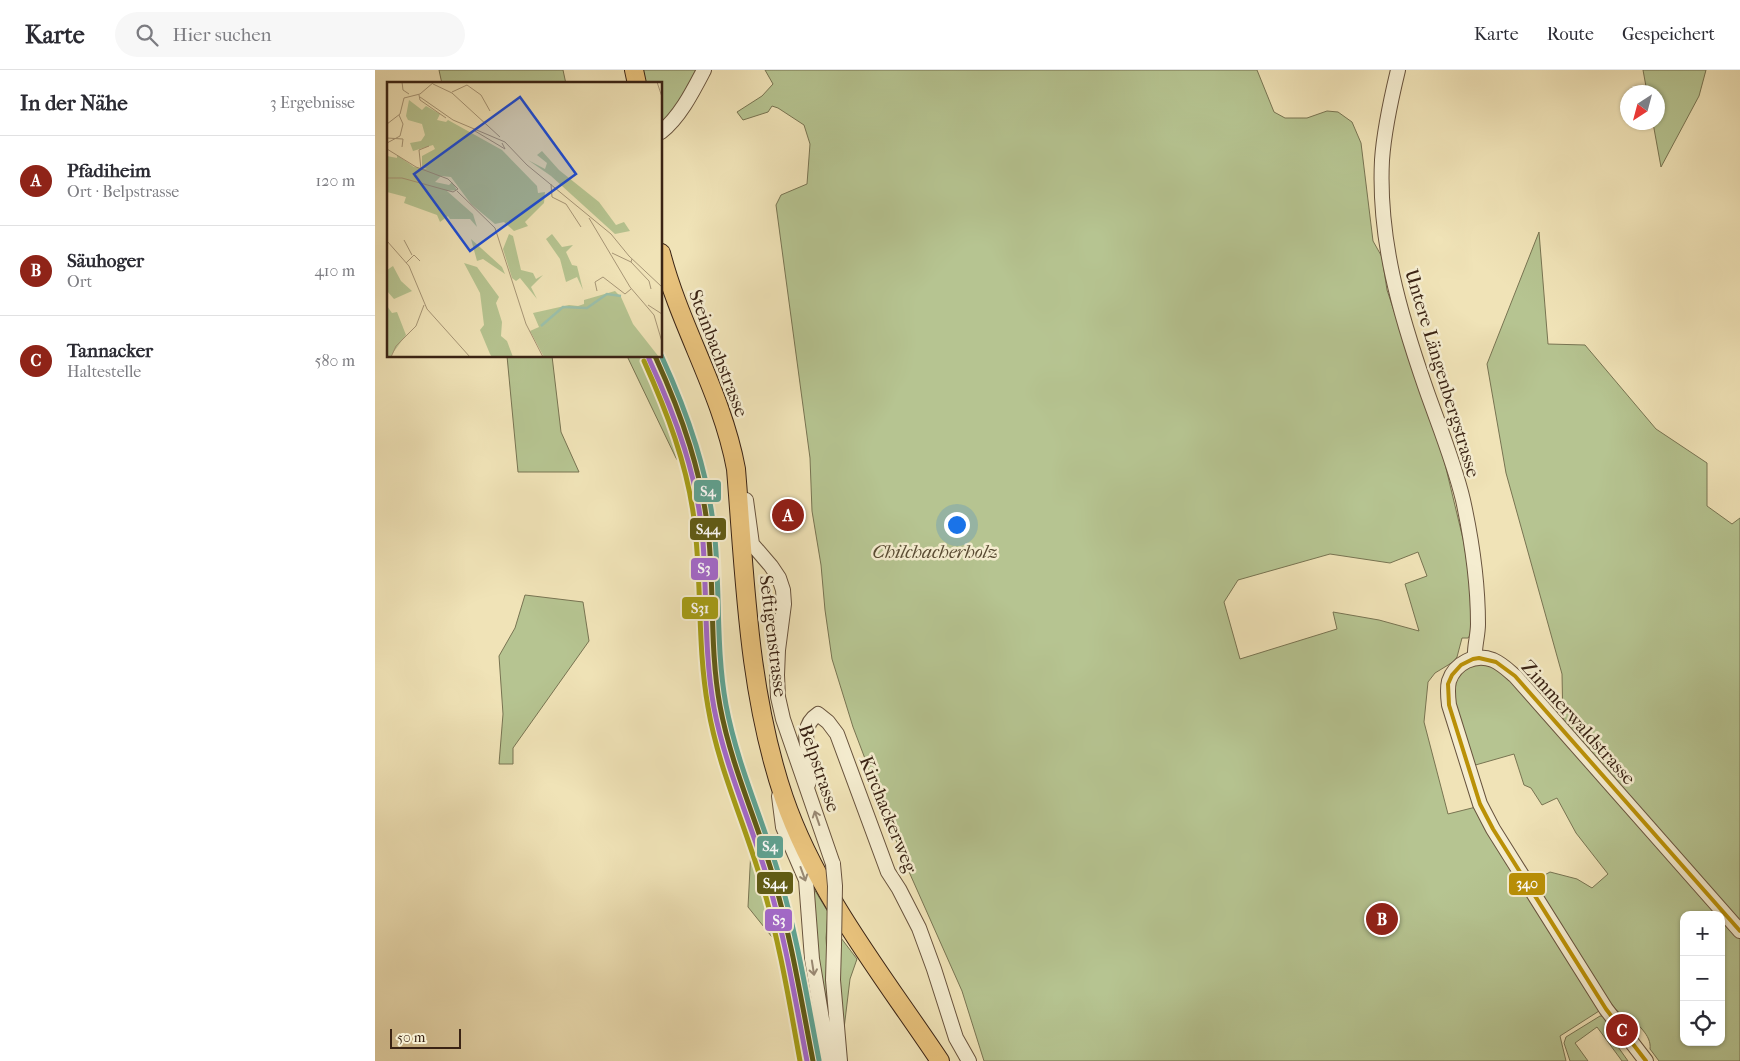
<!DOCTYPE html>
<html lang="de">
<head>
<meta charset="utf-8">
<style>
	body { margin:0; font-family:"IM FELL French Canon",serif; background:#f7f7f7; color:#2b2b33 }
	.controls { position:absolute; right:15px; bottom:15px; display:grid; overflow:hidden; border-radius:10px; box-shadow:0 1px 4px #0004 }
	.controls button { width:45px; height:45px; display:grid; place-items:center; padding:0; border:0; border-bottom:1px solid #e1e1e2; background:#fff; color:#2b2b33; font:25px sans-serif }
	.compass { position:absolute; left:1245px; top:15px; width:45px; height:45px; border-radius:50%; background:#fff; box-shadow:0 1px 4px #0004; rotate:216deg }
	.scale { position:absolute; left:15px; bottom:12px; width:71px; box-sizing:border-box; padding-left:5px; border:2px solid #3a2314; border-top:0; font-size:14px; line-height:18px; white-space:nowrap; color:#3a2314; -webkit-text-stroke:4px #f5edd0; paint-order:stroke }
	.you { position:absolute; left:581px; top:454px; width:18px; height:18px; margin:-12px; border:4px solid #fff; border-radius:50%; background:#1a73e8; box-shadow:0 0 0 8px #1a73e833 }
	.badge { display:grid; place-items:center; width:32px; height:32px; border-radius:50%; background:#8f2418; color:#fff; font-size:16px; font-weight:700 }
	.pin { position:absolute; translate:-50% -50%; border:2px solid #fff; box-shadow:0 1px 5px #0006 }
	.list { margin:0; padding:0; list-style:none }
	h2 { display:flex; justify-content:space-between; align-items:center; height:65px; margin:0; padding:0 20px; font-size:21px }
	h2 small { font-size:16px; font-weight:400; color:#7c7c81 }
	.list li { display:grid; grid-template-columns:32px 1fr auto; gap:15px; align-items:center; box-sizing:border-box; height:90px; padding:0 20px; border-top:1px solid #e1e1e2 }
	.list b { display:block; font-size:19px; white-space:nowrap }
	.list p { margin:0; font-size:16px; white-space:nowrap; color:#7c7c81 }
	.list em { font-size:16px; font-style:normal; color:#7c7c81 }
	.icon { flex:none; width:28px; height:28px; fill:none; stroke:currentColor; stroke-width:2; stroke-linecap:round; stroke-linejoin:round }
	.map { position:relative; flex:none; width:1365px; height:991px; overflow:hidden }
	header { display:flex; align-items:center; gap:30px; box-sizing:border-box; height:70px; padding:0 25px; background:#fff; border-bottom:1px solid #e1e1e2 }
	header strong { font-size:24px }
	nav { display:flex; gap:28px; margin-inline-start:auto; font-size:18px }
	.search { width:350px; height:45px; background:#f7f7f7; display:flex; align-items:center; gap:12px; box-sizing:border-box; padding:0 18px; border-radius:28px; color:#7c7c81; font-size:19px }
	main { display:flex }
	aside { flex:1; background:#fff }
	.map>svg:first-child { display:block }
	.green { fill:#b6c491; stroke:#787452; fill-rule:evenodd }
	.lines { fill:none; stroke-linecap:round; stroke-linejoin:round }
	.minor-casing { stroke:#68533d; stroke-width:16 }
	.major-casing { stroke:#3a2314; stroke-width:20 }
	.minor { stroke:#f5edd0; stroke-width:14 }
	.major { stroke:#e8c27c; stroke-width:18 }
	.minor-bridge-casing { stroke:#68533d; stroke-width:16; stroke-linecap:butt }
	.minor-bridge { stroke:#f5edd0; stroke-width:14 }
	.bus-1-casing { stroke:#f5edd0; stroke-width:8 }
	.bus-1 { stroke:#ba9107; stroke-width:4 }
	.rail-1-casing { stroke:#f5edd0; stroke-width:9 }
	.rail-2-casing { stroke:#f5edd0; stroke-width:9 }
	.rail-3-casing { stroke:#f5edd0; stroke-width:9 }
	.rail-4-casing { stroke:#f5edd0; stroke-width:9 }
	.rail-1 { stroke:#605b15; stroke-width:5 }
	.rail-2 { stroke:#a369cb; stroke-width:5 }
	.rail-3 { stroke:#5fa291; stroke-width:5 }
	.rail-4 { stroke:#a59d16; stroke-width:5 }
	.oneway { stroke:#988872 }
	.labels { text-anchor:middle; stroke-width:5; stroke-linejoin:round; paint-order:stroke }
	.street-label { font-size:19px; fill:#3a2314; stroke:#f5edd0 }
	.park-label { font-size:19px; font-style:italic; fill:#594b33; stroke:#f5edd0 }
	.inset-river { fill:none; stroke:#9bbfaa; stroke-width:2.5 }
	.inset-road { fill:none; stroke:#a79676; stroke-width:1 }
	.view { fill:#1d4ed8; fill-opacity:0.15; stroke:#1d4ed8; stroke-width:2.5 }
	.inset-edge { fill:none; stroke:#3a2314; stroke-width:2.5 }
	.line-badge { stroke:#f5edd0; stroke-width:2 }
	.badge-label { font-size:14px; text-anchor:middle; font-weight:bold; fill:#fff }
</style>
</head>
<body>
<header>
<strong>Karte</strong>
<div class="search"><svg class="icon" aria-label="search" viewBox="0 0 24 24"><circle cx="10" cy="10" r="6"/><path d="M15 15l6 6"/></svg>Hier suchen</div>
<nav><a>Karte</a><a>Route</a><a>Gespeichert</a></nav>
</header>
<main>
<aside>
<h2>In der Nähe<small>3 Ergebnisse</small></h2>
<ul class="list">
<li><span class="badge">A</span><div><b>Pfadiheim</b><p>Ort · Belpstrasse</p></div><em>120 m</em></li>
<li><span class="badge">B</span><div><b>Säuhoger</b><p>Ort</p></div><em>410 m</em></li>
<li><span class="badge">C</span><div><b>Tannacker</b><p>Haltestelle</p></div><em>580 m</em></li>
</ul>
</aside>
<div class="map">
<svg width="1365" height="991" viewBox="0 0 1365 991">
	<rect width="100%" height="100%" fill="#f0e3b7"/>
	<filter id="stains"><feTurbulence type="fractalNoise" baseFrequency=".004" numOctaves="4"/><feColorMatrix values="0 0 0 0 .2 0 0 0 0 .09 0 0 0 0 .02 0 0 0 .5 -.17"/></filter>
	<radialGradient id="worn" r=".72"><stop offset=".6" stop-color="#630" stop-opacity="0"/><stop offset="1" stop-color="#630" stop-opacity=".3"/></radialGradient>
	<path class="green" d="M64,0H188L191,14H67Z
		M268,0H324L297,45L286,53V14H269Z
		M390,0H882L899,42L910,48H932L952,41L963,42L977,52L986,73L998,171L1007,187L1012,220L1069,390L1089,473L1095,513L1098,561L1093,568H1087L1082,587L1078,592L1060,603L1053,612L1049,652L1073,744L1101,737L1148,817L1175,802L1202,809L1217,818L1233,804L1201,763L1182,728L1167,735L1156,718L1149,715L1139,684L1097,696C1090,672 1060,606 1098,595C1115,591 1128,602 1139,612L1343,845H1309V972H1346V848L1365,869V991H1284L1275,979C1277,965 1261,954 1253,944L1249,947L1235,934L1185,966L1191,991H609L587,921L527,786L478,657L457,589L450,540L446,495L437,441L435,388L401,135L406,125L432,114L435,74L429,55L403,38L397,36L393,42L368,50L362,42L387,26L398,14ZM1043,482L1052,506L1030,514L1044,561L1004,550L958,542L962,559L865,589L849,532L863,510L955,484L1015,493Z
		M1268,0H1331L1324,26L1286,97L1278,53L1282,52V22H1272Z
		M1164,162L1173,274L1210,275L1281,359L1332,393V436L1357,454L1365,448V853L1188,654L1187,604L1131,403L1112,294Z
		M132,286H177L186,362L204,402H143Z
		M252,286H275C295,328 313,370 322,415H320L301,388Z
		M332,511C333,559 333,608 345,655C362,726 393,792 408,864L397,867L373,837L376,779L335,626L325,576Z
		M150,525L208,532L214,571L138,678V694H124L128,644L124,586L140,558Z
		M436,814L453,842L451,868L457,964L448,933Z
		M463,864L482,889L475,909L468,967L465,950Z
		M1225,946H1230L1238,964L1236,967L1253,991H1247L1222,957L1200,973L1213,991H1195L1189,973L1191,967Z"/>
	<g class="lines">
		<defs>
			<path id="minor" d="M1023,0C1016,29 1009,60 1007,90C1003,170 1025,244 1051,319C1064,356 1079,392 1088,430C1097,471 1103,513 1103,554C1103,566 1099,577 1100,588
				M286,62C305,47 318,21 329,0
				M371,430L377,474L396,496L404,508L408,520L409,534L403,580L402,605L403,627L408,649L458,794
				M432,717C433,714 435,710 436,706C438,686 420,659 443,644L453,652L462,664L513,802L524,819L544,858L559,899L581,968L594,991
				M404,726L408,757L431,810L437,889L454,991
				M459,875L458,910L465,991
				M1271,991L1231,939L1118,759L1105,734L1074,635C1073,627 1072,619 1074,611C1080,593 1100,583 1118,590C1127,594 1133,600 1140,606L1365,861"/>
			<path id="major" d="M259,0L262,14
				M286,183C305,257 347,323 361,399C370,509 373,622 409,728C442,824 509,907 565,991"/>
		</defs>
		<use href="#minor" class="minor-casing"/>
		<use href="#major" class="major-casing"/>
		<use href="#minor" class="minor"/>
		<use href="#major" class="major"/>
		<defs>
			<path id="minor-bridge" d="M458,794L460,816L459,875"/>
		</defs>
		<use href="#minor-bridge" class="minor-bridge-casing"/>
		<use href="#minor-bridge" class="minor-bridge"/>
		<defs>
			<path id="bus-1" d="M1271,991L1231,939L1118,759L1105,734L1074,635L1073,614L1077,605L1086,595L1098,589L1104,588L1121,592L1140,606L1365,861"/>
		</defs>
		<use href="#bus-1" class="bus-1-casing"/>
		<use href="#bus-1" class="bus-1"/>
		<defs>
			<path id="rail-1" d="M280,286C307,345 328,405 334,470C339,526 335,582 345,636C356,695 381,749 398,806C416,867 426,929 438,991"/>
			<path id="rail-2" d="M274,289C301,347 323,407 328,472C332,527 329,583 339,638C350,696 375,750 392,807C410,867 420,929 432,991"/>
			<path id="rail-3" d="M286,285C313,344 334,404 340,469C345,524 341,580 351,635C362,694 387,748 404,805C422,865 432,928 444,990"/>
			<path id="rail-4" d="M269,291C292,342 312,394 319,449C327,511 322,575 333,637C343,697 369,752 386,810C404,869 414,930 425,991"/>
		</defs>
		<use href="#rail-1" class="rail-1-casing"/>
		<use href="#rail-2" class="rail-2-casing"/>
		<use href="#rail-3" class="rail-3-casing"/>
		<use href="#rail-4" class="rail-4-casing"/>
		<use href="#rail-1" class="rail-1"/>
		<use href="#rail-2" class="rail-2"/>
		<use href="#rail-3" class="rail-3"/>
		<use href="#rail-4" class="rail-4"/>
	</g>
	<defs><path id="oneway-shaft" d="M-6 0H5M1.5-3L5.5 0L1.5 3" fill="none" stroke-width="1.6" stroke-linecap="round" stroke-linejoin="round" transform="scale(1.25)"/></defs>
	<g class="oneway">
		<use href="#oneway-shaft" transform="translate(442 748) rotate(-109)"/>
		<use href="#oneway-shaft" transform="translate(428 804) rotate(70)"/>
		<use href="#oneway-shaft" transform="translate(438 898) rotate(81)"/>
	</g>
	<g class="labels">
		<g class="street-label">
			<text transform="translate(344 283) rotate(69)" y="7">Steinbachstrasse</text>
			<text transform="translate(1068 303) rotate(73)" y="7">Untere Längenbergstrasse</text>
			<text transform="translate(399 566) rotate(83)" y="7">Seftigenstrasse</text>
			<text transform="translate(1204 652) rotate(48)" y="7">Zimmerwaldstrasse</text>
			<text transform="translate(445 698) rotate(71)" y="7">Belpstrasse</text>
			<text transform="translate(514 744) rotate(68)" y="7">Kirchackerweg</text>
		</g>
		<g class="park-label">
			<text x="560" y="488">Chilchacherholz</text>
		</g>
	</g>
	<g transform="translate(12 12)">
		<rect width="275" height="275" fill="#f0e3b7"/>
		<path d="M22,18L35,28L39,24L53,32L50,38L59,40L61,38L115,68L150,104L151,111L158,110L157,121L138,140L141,144L127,149L117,140L108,142L84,122L64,95L54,94L48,100L62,103L65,100L70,108L60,109L86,132L90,145L83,137H63L61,134L53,140L50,133L17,121L19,115L0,110V74L10,76V73L27,85L40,87L35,84V74L48,67L46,63L26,69L23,61L34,59L38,53L35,42L21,38L19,34ZM155,69L172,88L212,120L229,143L237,140L243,149L228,152L164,94L141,78L158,87L160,81L150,73ZM122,152L126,154L134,188L146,191L149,197L156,193L144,205L150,217L133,196L129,199L125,196L116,167ZM165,152L175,165L186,163L179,170L185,183L190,184L196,208L190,195L179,200L173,177L159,157ZM84,157L115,185L118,192L96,177L90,179ZM77,181L90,185L112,215L109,221L115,240L114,254L120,259L126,275H105L103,272L93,248L97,243L93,211ZM6,184L14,199L25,209L7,217L0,209V188ZM228,209L234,215L246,242L272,275H157L143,249L152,245L146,231L182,223V213V223L191,224L197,222V218ZM0,224L5,231L10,230L19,253L3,275H0Z" fill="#b6c491"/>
		<path class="inset-river" d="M154,244L176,225L200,226L220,212L234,214"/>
		<path class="inset-road" d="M15,0L16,8L22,12M270,0L275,15M46,2L65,11L113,55M65,10L80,3L94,13L103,29M32,13L33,18L59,36M33,15L66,38L118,60L140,83L224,152L242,174L275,205M0,42L13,32L17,16L33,12L47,0M88,49L118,67L115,61M0,56L16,57L15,65M0,61L13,54L16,42L12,33M0,67L29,85L61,97L71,107L66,110L15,96H0M34,87L32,68L42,64M164,102L165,115L179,122L194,145M70,109L108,146L139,242L156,275M202,136L243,205L267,233L275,260M17,158L25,173M0,159L22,184L40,227L83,275M225,171L244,180M245,177L244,180L262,199L264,207M19,181L27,173L33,179M210,209L208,200L216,195L238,212L244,207M261,223L275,232M4,275L9,264L29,244L37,223"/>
		<path class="view" d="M133,15L189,92L83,169L27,92Z"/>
		<rect width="275" height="275" class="inset-edge"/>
	</g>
	<g class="line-badge">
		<rect x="318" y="409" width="29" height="24" rx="5" fill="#5fa291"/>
		<rect x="314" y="447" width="38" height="24" rx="5" fill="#605b15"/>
		<rect x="315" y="487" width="29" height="24" rx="5" fill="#a369cb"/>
		<rect x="306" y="526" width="38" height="24" rx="5" fill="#a59d16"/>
		<rect x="381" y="765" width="28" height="24" rx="5" fill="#5fa291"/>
		<rect x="381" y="801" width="38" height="24" rx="5" fill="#605b15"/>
		<rect x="1133" y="802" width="38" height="24" rx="5" fill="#ba9107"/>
		<rect x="389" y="838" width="29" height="24" rx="5" fill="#a369cb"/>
	</g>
	<g class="badge-label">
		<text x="333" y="426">S4</text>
		<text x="333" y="464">S44</text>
		<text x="329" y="503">S3</text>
		<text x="325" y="543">S31</text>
		<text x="395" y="781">S4</text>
		<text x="400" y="818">S44</text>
		<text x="1152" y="818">340</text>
		<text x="404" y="855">S3</text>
	</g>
	<rect width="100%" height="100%" filter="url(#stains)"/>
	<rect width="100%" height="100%" fill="url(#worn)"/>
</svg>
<div class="controls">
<button>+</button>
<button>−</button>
<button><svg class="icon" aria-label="locate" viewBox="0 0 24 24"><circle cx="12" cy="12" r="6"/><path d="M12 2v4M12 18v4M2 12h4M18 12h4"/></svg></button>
</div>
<svg class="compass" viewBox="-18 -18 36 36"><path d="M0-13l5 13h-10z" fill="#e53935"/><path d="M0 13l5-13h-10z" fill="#7c7c81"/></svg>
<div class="scale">50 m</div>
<div class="you"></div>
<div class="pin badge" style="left:413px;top:445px">A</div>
<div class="pin badge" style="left:1007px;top:849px">B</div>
<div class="pin badge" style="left:1247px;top:960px">C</div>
</div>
</main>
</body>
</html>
